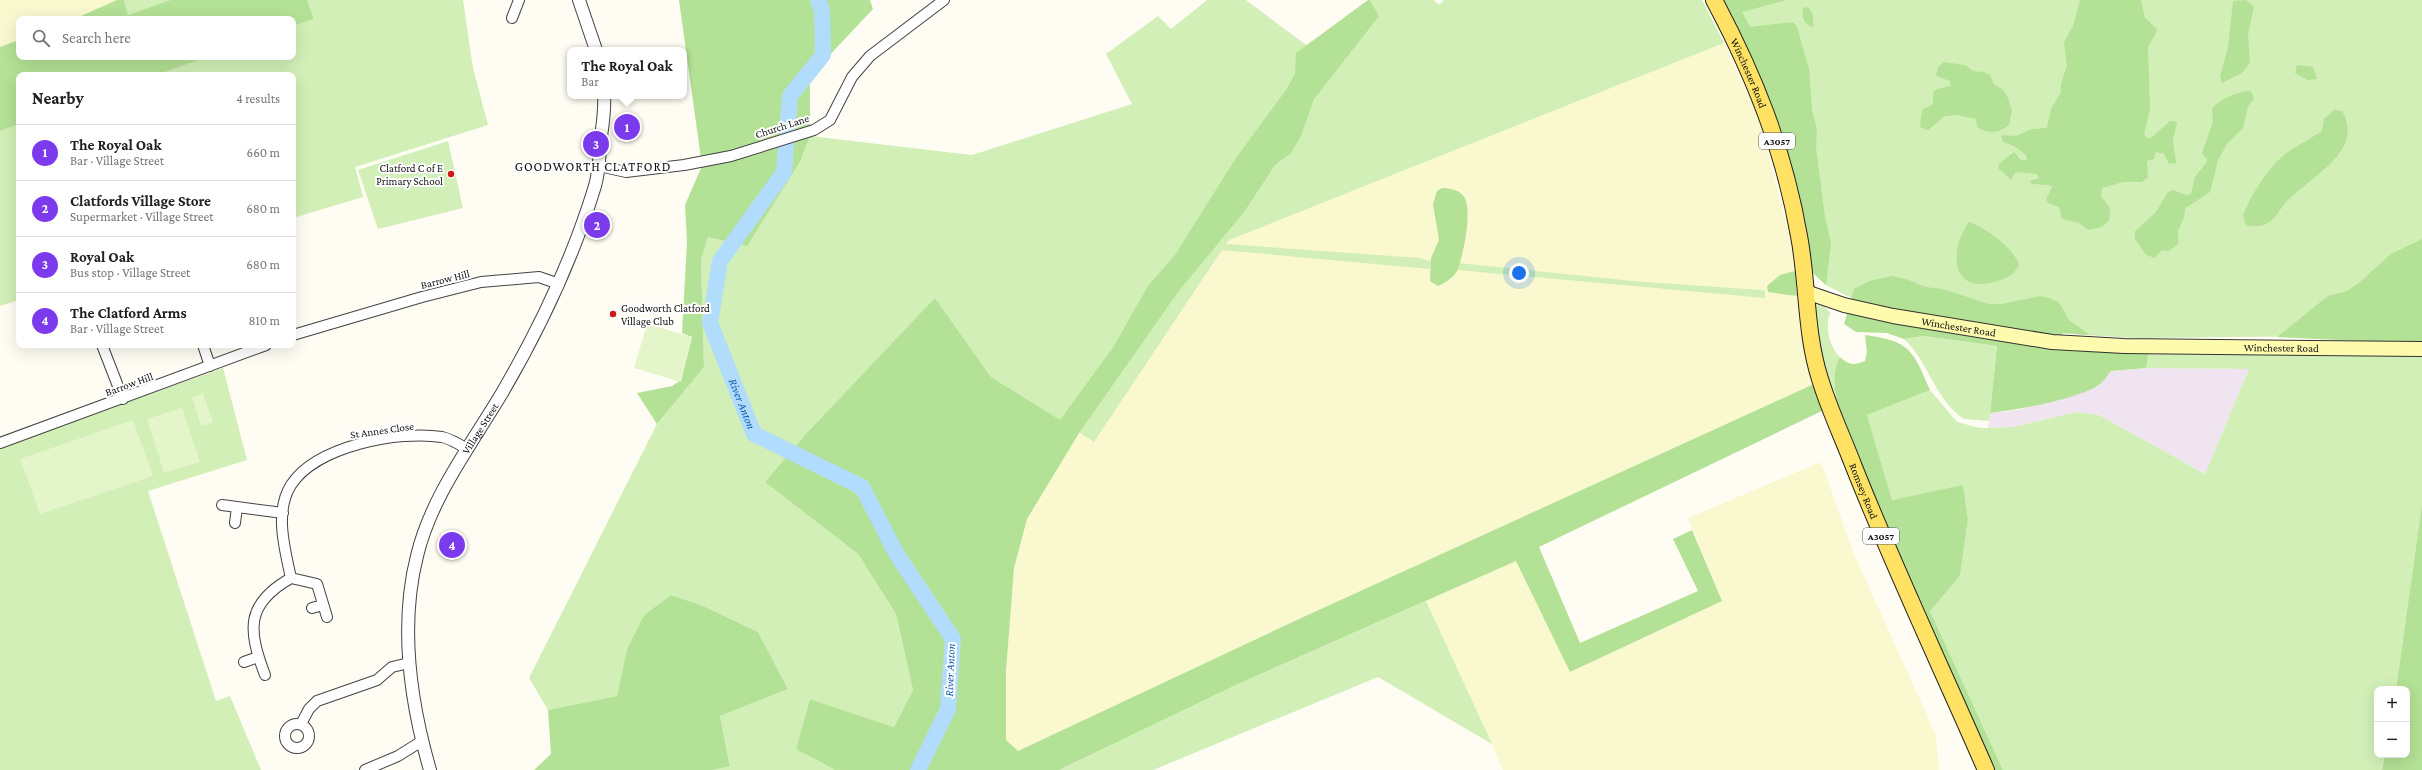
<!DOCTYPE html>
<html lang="en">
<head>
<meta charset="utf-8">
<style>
	body { margin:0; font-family:"Crimson Pro",serif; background:#f6f6f6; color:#202124 }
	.controls { position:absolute; right:12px; bottom:12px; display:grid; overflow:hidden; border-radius:8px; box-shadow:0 4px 16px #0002 }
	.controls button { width:36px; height:36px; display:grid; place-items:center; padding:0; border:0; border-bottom:1px solid #e0e0e0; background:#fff; color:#202124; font:20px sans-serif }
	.you { position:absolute; left:1519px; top:273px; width:14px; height:14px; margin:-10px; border:3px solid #fff; border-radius:50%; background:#1a73e8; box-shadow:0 0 0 6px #1a73e833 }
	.badge { display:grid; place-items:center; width:26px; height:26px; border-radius:50%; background:#7c3aed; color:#fff; font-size:13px; font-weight:700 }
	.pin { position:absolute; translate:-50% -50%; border:2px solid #fff; box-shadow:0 1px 4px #0006 }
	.popup { position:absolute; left:567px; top:47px; width:120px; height:52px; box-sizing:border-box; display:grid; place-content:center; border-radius:8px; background:#fff; filter:drop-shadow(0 1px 3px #0005); font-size:13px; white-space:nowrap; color:#757577 }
	.popup b { font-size:15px; color:#202124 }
	.popup::after { content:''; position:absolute; left:50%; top:100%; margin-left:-8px; border:8px solid transparent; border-top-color:#fff }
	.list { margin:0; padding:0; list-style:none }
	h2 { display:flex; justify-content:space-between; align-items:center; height:52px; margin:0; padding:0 16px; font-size:17px }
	h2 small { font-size:13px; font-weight:400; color:#757577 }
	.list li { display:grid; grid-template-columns:26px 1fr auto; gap:12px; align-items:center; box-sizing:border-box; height:56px; padding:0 16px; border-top:1px solid #e0e0e0 }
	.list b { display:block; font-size:15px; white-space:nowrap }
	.list p { margin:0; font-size:13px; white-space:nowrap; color:#757577 }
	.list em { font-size:13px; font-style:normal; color:#757577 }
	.icon { flex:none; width:22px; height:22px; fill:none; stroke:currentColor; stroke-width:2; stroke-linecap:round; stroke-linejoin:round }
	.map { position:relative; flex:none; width:2422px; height:770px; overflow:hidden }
	.search { position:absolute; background:#fff; box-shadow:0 4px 16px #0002; left:16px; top:16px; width:280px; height:44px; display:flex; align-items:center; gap:10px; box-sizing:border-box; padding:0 14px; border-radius:8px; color:#757577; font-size:15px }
	.panel { position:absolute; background:#fff; box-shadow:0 4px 16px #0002; left:16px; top:72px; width:280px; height:276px; border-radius:8px }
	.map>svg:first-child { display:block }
	.industrial { fill:#efe4ef }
	.farmland { fill:#f9f8cf }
	.green { fill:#d1efb7 }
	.forest { fill:#b3e195 }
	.pitch { fill:#e4f5ca }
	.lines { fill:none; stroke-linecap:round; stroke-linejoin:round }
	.river { stroke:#b2dcfc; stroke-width:16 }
	.minor-casing { stroke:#434343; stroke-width:12 }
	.tertiary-casing { stroke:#434343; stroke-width:14 }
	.secondary-casing { stroke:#323232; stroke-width:16 }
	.primary-casing { stroke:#212121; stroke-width:18 }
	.minor { stroke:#fff; stroke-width:10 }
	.tertiary { stroke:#fff; stroke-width:12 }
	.secondary { stroke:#fffbae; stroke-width:14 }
	.primary { stroke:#ffe263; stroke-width:16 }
	.poi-dot { fill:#d01a18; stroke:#fff; stroke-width:1.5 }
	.labels { text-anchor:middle; stroke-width:4; stroke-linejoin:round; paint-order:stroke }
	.shield { fill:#fff; stroke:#585858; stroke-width:1 }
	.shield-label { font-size:10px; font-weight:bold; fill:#101010 }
	.street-label { font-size:11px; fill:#101010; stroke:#fff }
	.poi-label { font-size:11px; fill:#101010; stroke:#fff; text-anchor:end }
	.water-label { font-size:12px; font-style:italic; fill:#0a5eb1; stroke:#fff }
	.quarter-label { font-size:13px; letter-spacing:1px; fill:#101010; stroke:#fff }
</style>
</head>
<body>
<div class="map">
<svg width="2422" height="770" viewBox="0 0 2422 770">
	<rect width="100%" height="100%" fill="#fffdf3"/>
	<path class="industrial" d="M2146,368L2249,369L2205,474L2099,415L2077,412L2013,427L1988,428L1990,413L2018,410L2100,385L2111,371Z"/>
	<path class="farmland" d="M0,0H117L74,19H19V40L0,47Z
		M1724,43L1759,118L1790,237L1795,271L1780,276L1768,292L1797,296L1798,309L1814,384L1299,619L1018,751L1006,740V671L1014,568L1027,519L1079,433L1094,442L1229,240Z
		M1821,462L1854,554L1936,735L1939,770H1503L1426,601L1516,561L1570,672L1722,601L1688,518Z"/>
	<path class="green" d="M124,0H170L128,15Z
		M307,0H463L473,68L488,125L355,167L363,197L293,218V75H157L207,57H293V26L314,19Z
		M1207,0H1246L1306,45L1325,82L1379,16L1370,0H1434L1439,5L1444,0H1702L1724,43L1229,240L1226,244L1419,258L1431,261L1430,269L1222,250L1094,442L991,377L935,298L765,482L858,554L896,614L913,690L894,727L810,699L796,749L835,770H711L730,765L720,716L788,689L758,632L701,605L671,595L644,615L627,649L617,696L548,710L529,678L657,424L704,367L701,260L708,237L747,245L800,162L810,136L972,155L1132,104L1106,54L1158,16L1171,29Z
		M1724,0H2422V335L2137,338L2084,335L2045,332L1851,298L1826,285L1814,274Z
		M19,124V300L0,306V131Z
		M448,141L463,208L378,229L358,170Z
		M1459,263L1632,281L1761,290L1765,291V298L1457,270Z
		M1815,304L1825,307L1831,314L1829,315C1826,330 1829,346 1840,357C1826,383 1841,411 1851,435L1847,437L1821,367L1812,305Z
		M1924,336L1997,346L1989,421L1964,419C1935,400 1929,362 1904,339Z
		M2149,351L2422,353V504L2396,689H2377V755H2385L2382,770H2003L1930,611L1960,576L1968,519L1963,486L1892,500L1867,415L1930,390L1957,422L1980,428L2013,427L2077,412L2099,415L2205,474L2249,369L2146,368Z
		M223,368L247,460L148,491L216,701L230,696L261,770H0V447Z
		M1426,601L1492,744L1378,677L1153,770H1059L1238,684Z"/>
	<path class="forest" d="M117,0H124L128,15L170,0H307L314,19L293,26V19H74Z
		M679,0H870L873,9L810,76V136L800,162L747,246L708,237L701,260L704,367L657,424L637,393L672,386L681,380L692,337L682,333L687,242L685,205L702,166Z
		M1368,0H1370L1379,16L1314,99L1301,136L1291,153L1275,165L1244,212L1178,292L1079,433L1027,519L1014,568L1006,671V740L1018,751L1299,619L1814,384L1824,410L1539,547L1580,643L1698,591L1673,539L1692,530L1722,601L1570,672L1516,561L1238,684L1059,770H835L796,749L810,699L894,727L913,690L896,614L858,554L765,482L807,433L935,298L991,377L1060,420L1114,346L1148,286L1175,255L1236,158L1286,90L1295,74L1296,53Z
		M1718,0H1786L1742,12L1750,27L1793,22L1797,27L1809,69L1812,110L1817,130L1816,148L1825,217L1831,243L1826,285L1814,274L1808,260L1799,201Z
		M2080,0H2141L2145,18L2156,28L2157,31L2148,47L2150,110L2144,134L2147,138H2151L2170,121L2177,122L2173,141L2176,163L2169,164L2164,154L2156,152L2154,159L2147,161L2148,177L2142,182H2123L2102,188L2101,196L2110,208L2109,220L2102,227L2088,230L2079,223L2062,219L2059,207L2048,203L2046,200L2052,187L2050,185L2032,184L2030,181L2039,178L2037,174L2016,172L2011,180L1998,168L2000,163L2014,152L2021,160H2027L2026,155L2014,146L2003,142L2001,137L2003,135L2016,136L2032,129L2047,128L2051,109L2061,92V84L2067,65L2064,42L2073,26Z
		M2246,0L2254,7L2248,34L2250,63L2242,73L2222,83L2220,77L2228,47L2233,1Z
		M1804,7L1809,8L1813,15V27C1804,25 1800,15 1804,7Z
		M19,40V57H207L157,75H19V124L0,131V47Z
		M1943,62L1965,65L1973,71L1984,72L1990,75L1994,84L2003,90L2008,98L2012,111L2009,125C2000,133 1986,135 1977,126L1976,119L1957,115L1945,116L1928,130L1920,127L1922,110L1933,104V92L1937,89L1951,86L1950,81L1936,76L1938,67Z
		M2297,65L2313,67L2317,79L2308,80L2295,73Z
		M2251,91L2254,98L2248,107L2243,128L2227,144L2218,160L2210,192C2201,197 2195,203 2185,208L2184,217L2178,231V244L2169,251L2162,250L2155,258L2146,255L2135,239V231L2156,212L2168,192L2173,190L2186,195L2191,194L2195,177L2206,163L2207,159L2202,153L2213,122L2212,109C2219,99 2239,91 2251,91Z
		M2334,110L2342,111C2348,121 2350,135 2344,146C2331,169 2305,183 2287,201C2281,207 2276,218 2269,222C2262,227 2254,227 2246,225L2243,215C2252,194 2267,169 2285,154C2296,146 2310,139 2322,131L2324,119Z
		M1442,188C1450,188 1460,190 1464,197C1473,210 1463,257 1457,271C1453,278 1445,283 1438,286L1430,281L1431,258L1439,240L1433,204L1437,191Z
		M1969,222C1986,228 2014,248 2019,265C2013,275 2008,278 1998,281C1951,296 1948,251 1969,222Z
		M2422,239V344L2277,337L2328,296L2347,291L2360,282L2391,254Z
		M1795,271L1797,296L1768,292L1767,286L1780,275Z
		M1892,276L1906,279L1925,287L1943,289L1989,304H2002L2040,296L2049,298L2059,302L2069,320L2090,335L2063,333L2061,349L2149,351L2146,368L2111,371C2107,375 2104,382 2099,385C2077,399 2017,410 1990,413L1997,346L1924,336L1904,339L1887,333L1856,332L1844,324L1854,289L1869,281Z
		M1865,335C1910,341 1913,350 1930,390L1867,415L1892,500L1963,485L1968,519L1960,576L1930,611L2003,770H1994L1894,546L1837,401C1834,385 1832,372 1840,357C1848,365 1854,366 1865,361L1867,352Z
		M2422,504V770H2382L2385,755H2407V689H2396Z
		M671,595L701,605L758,632L788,689L720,716L730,766L712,770H534L551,754L548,710L617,696L627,649L644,615Z"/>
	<path class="pitch" d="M647,324L692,337L681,382L634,368Z
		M203,393L213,422L201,426L192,397Z
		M182,408L200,462L164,473L147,419Z
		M133,420L153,476L40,514L20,459Z"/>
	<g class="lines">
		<path class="river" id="s1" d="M818,0L822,10L823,55L790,96L784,172L720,261L710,323L754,434L862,487L896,553L953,639L948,709L918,770"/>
		<defs>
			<path id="minor" d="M512,18L519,0
				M599,166L626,172L684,165L731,156L814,130L830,120L852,77L870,56L944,0
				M293,335L422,297L481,282L539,277L559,284
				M102,345L123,399
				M203,345L210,366
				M0,443L266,345
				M222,505L283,513
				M235,523L237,507
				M291,578C285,550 274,512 291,485C316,446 399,430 442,437C451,439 459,444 467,449
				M312,608L323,605
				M244,662L258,657
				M265,675C248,630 245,604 291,578L317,584L327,617
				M301,724L309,709L317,701L377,680L392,667L409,663
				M285 736a12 12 0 1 1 24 0a12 12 0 1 1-24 0Z
				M365,770L398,756L422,741"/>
			<g id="tertiary">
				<path d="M579,0L596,50"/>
				<path id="s2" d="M430,770C410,701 399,627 417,556C431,497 471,445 502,393C540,328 573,258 595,186C600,169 599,152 601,136C603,122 605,110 604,96"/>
			</g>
			<g id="secondary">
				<path id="s3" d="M1806,292L1844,305L1893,316L2052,342L2124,346L2422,349"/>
			</g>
			<g id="primary">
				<path id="s4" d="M1714,0C1755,77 1784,150 1799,236C1808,283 1805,332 1820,379C1829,409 1843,438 1854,467C1895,570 1942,669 1986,770"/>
			</g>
		</defs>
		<use href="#minor" class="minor-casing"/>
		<use href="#tertiary" class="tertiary-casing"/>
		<use href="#secondary" class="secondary-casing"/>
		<use href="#primary" class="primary-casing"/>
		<use href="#minor" class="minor"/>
		<use href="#tertiary" class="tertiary"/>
		<use href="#secondary" class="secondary"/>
		<use href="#primary" class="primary"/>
	</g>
	<g class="poi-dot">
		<circle cx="451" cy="174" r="4"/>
		<circle cx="613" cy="314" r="4"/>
	</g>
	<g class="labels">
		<g class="shield">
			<rect x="1759" y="133" width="36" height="16" rx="3"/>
			<rect x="1863" y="528" width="36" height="16" rx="3"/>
		</g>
		<g class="shield-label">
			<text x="1777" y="145">A3057</text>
			<text x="1881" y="540">A3057</text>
		</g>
		<g class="street-label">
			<text dy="4" stroke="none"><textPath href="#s4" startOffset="81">Winchester Road</textPath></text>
			<text transform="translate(782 126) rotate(-18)" y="4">Church Lane</text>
			<text transform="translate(445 279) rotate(-14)" y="4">Barrow Hill</text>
			<text dy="4" stroke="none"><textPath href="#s3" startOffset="157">Winchester Road</textPath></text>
			<text dy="4" stroke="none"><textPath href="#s3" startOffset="481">Winchester Road</textPath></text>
			<text transform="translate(129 384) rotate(-20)" y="4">Barrow Hill</text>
			<text dy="4" stroke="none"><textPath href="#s2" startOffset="360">Village Street</textPath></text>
			<text transform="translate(382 430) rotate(-8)" y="4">St Annes Close</text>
			<text dy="4" stroke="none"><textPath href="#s4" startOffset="517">Romsey Road</textPath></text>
		</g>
		<g class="poi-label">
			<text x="443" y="172">Clatford C of E<tspan x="443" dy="13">Primary School</tspan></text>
			<text x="621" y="312" text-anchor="start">Goodworth Clatford<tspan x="621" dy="13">Village Club</tspan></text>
		</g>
		<g class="water-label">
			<text dy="4" stroke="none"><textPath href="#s1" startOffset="444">River Anton</textPath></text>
			<text transform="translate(950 670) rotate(-88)" y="4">River Anton</text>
		</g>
		<g class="quarter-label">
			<text x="593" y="171">GOODWORTH CLATFORD</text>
		</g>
	</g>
</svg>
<div class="controls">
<button>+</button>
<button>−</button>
</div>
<div class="you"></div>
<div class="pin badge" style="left:627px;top:127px">1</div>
<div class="popup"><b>The Royal Oak</b>Bar</div>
<div class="pin badge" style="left:597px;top:225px">2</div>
<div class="pin badge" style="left:596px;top:144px">3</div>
<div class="pin badge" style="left:452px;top:545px">4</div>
<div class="search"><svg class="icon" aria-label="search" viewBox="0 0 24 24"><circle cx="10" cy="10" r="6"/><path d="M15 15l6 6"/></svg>Search here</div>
<section class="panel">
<h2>Nearby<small>4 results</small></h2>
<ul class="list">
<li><span class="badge">1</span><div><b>The Royal Oak</b><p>Bar · Village Street</p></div><em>660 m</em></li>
<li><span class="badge">2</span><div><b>Clatfords Village Store</b><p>Supermarket · Village Street</p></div><em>680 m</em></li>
<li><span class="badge">3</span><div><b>Royal Oak</b><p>Bus stop · Village Street</p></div><em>680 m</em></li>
<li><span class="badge">4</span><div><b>The Clatford Arms</b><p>Bar · Village Street</p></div><em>810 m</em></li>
</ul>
</section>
</div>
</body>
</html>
